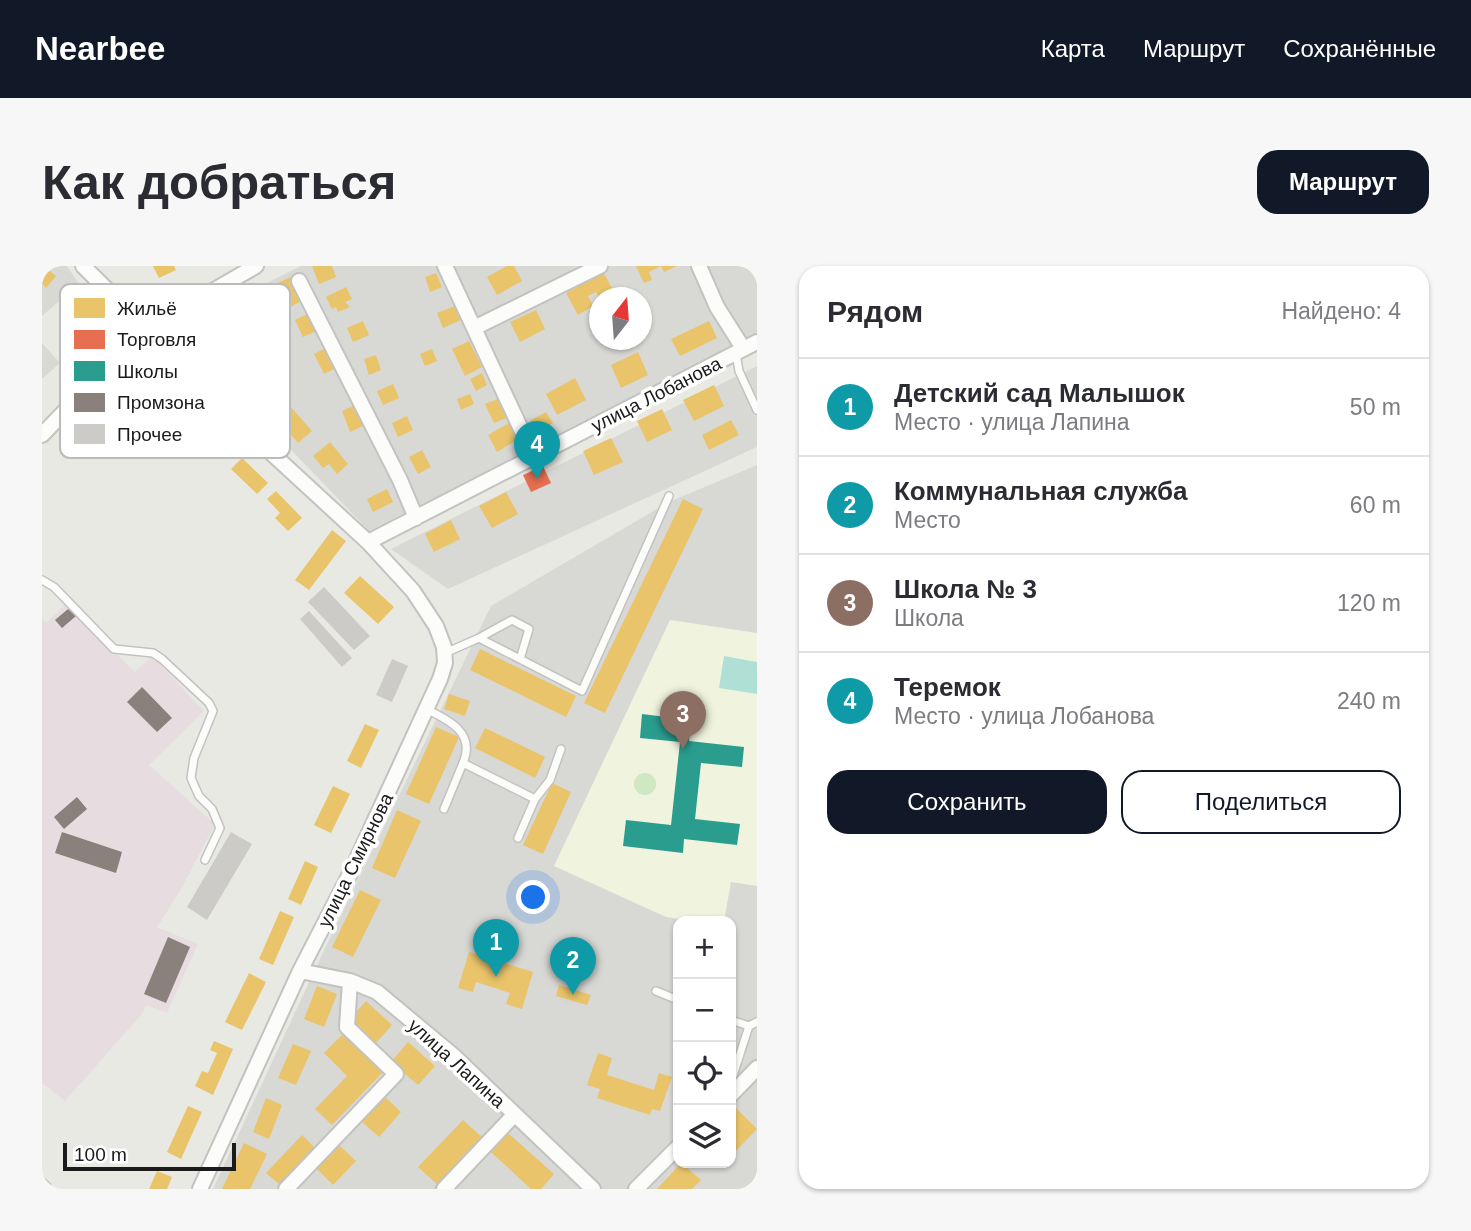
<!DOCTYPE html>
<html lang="ru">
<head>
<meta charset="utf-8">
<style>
	body { margin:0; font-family:Arial,sans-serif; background:#f7f7f7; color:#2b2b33 }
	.controls { position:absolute; right:21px; bottom:21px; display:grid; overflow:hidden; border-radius:14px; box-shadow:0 2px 5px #0004 }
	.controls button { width:63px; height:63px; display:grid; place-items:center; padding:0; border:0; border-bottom:2px solid #e1e1e2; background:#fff; color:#2b2b33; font:35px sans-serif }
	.compass { position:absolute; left:547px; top:21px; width:63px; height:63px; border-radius:50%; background:#fff; box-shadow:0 2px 5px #0004; rotate:17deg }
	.scale { position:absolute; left:21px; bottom:18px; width:173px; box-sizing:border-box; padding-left:7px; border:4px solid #1b1b1b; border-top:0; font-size:19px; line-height:24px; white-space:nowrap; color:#1b1b1b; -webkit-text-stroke:5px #fff; paint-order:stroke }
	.you { position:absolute; left:492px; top:632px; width:24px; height:24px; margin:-18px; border:5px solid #fff; border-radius:50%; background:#1a73e8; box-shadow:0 0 0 10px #1a73e833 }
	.badge { display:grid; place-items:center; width:46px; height:46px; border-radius:50%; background:#111827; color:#fff; font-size:23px; font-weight:700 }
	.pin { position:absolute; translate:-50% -58px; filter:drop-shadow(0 2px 4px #0008) }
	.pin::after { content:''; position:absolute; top:37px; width:24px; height:21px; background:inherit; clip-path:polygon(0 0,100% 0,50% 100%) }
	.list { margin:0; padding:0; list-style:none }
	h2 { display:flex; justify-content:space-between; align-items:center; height:91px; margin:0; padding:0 28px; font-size:30px }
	h2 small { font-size:23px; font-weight:400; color:#7c7c81 }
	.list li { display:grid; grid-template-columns:46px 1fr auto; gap:21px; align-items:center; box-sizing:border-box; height:98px; padding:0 28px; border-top:2px solid #e1e1e2 }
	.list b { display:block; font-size:26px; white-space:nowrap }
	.list p { margin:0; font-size:23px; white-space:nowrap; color:#7c7c81 }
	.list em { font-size:23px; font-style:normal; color:#7c7c81 }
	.actions { display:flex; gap:14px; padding:21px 28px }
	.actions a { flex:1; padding:16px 0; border:2px solid #111827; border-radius:21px; text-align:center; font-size:24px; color:#111827 }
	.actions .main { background:#111827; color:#fff }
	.icon { flex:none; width:38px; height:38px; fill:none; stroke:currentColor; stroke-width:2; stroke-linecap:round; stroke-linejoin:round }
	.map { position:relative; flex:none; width:715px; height:923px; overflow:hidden; border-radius:21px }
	header { display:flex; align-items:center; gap:42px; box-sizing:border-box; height:98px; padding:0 35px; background:#111827; color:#fff }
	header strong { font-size:33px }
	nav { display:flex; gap:38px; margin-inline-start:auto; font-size:24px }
	.intro { display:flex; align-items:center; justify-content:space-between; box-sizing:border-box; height:168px; padding:0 42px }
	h1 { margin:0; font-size:49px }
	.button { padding:18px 32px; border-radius:21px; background:#111827; color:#fff; font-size:24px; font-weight:700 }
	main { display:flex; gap:42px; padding:0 42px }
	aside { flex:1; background:#fff; border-radius:21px; box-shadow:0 2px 5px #0004 }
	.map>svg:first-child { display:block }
	.residential { fill:#d8d8d5; fill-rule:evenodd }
	.industrial { fill:#e7dde1 }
	.education { fill:#f0f4de }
	.grass { fill:#cfe7c3 }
	.pitch { fill:#b0e0d5 }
	.homes { fill:#e9c46a }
	.shops { fill:#e76f51 }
	.schools { fill:#2a9d8f }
	.industry { fill:#8a817c }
	.building { fill:#cccbc7 }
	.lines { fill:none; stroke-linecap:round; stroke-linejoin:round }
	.lane-casing { stroke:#c2c2c0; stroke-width:10 }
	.street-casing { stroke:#c2c2c0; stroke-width:18 }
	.lane { stroke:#fcfcfb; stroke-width:7 }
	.street { stroke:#fcfcfb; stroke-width:14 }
	.labels { text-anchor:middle; stroke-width:7; stroke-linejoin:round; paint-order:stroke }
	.street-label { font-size:19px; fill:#1b1b1b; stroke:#fff }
	.key { fill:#fff; stroke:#bbb; stroke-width:2 }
	.key-label { font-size:19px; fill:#1b1b1b }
</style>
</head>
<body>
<header>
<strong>Nearbee</strong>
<nav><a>Карта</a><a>Маршрут</a><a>Сохранённые</a></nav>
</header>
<div class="intro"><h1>Как добраться</h1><a class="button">Маршрут</a></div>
<main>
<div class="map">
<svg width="715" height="923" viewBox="0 0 715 923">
	<rect width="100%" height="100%" fill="#e9e9e4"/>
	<path class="residential" d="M0,0H25L37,18L0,50Z
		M259,0H715V67L327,265L133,63ZM558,32H600V74H558Z
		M0,77L18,97L0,113Z
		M715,100V181L406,323L349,283Z
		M715,199V923H171L275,699L449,340L627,236ZM636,655H689V897H636Z"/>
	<path class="industrial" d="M24,338L93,406L110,390L162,445L107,499L173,558L137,627L115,661L156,678L125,747L104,739L101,747L23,835L0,817V351L4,357Z"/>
	<path class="education" d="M628,354L715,367V620L689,616L682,655H651L624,651L512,600Z"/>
	<path class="grass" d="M592 518a11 11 0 1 1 22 0a11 11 0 1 1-22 0Z"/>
	<path class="pitch" d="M682,390L715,396V428L677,422Z"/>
	<path class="homes" d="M0,0H2L14,10L4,22L0,18Z
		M111,0H132L134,4L117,12Z
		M270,0H290L294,11L277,18Z
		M465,0H472L480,15L455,29L445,11Z
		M594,0H635L622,6L619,0L607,6L610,14L602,17Z
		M561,6L574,29L569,32H557L554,26L546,30L551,40L536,49L524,27Z
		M394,7L400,21L388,26L383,11Z
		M248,11L261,34L243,44L230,20Z
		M304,21L310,33L303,36L308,41L296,46L294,41L290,43L284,31Z
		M413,40L419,54L401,62L395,47Z
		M494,44L503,63L478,76L468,56Z
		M267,47L275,65L261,71L253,54Z
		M321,55L327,69L311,76L305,62Z
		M667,55L675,72L638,90L629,73Z
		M427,75L440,101L423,110L410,83Z
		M284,82L294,102L282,108L272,88Z
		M390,83L395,95L383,100L378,88Z
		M596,86L606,109L579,122L569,99Z
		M334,89L339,104L327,109L322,93Z
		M440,107L445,119L434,125L428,113Z
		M533,112L544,134L515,149L504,128Z
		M351,118L357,132L341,139L335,125Z
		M672,119L682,140L652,155L641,134Z
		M428,128L432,138L419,144L415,133Z
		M458,132L467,151L452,157L443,138Z
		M313,139L323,159L308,166L300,145Z
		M248,140L270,165L256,177L234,152Z
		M620,143L630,164L605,176L595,155Z
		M158,145L189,178L173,193L141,160Z
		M504,146L511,157L494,166L488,155Z
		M365,150L371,164L356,171L350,157Z
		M689,154L697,169L667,184L660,169Z
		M467,157L476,173L455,186L446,169Z
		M569,172L581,196L552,209L541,185Z
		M288,176L306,198L295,208L287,198L281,202L271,190Z
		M380,184L389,201L376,208L367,191Z
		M200,192L226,217L215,228L189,203Z
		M345,223L351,236L331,246L325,233Z
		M234,225L260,252L246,265L233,252L238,247L225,233Z
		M464,226L476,248L450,262L437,240Z
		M641,233L661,243L563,447L542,437Z
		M409,254L418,273L392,286L383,268Z
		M290,264L304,275L267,324L253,314Z
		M318,310L352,341L336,358L302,327Z
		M438,383L534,430L524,451L428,404Z
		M407,428L428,435L423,450L402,443Z
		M323,458L337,464L319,502L305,495Z
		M394,461L417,471L387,538L364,528Z
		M443,462L503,491L493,512L433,482Z
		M510,517L529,526L501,588L481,579Z
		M291,520L308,528L289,567L272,559Z
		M355,544L379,555L353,612L330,602Z
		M263,595L276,601L259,639L246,633Z
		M318,624L339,634L311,691L290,681Z
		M238,645L252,651L231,699L217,693Z
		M427,686L491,706L480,743L464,738L468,727L434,716L431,726L416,722Z
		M207,707L224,716L200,764L183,756Z
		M517,719L549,729L545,739L514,730Z
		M275,720L295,728L282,761L262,753Z
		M324,735L350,759L334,777L308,753Z
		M301,768L341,806L290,859L273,843L305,810L282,787Z
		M172,775L191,783L171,829L153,820L160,805L166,807L175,787L168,784Z
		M366,776L393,800L376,819L349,796Z
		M251,778L269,785L254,819L236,812Z
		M556,787L570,792L565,809L612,824L617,807L630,811L618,845L610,843L608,849L555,832L558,823L545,819Z
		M342,830L359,846L337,871L319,855Z
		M224,832L240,839L227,873L211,866Z
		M146,840L160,846L139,893L125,886Z
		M692,840L715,863L689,890V844Z
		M421,854L442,873L397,920L376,901Z
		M466,867L512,908L499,923H489L449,886Z
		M260,869L272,881L237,918L224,907Z
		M202,877L225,888L208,923H180Z
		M297,879L314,895L291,919L274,902Z
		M639,897L659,914L650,923H615Z
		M115,905L130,911L125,923H107Z"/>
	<path class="shops" d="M501,200L509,217L489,226L481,209Z"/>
	<path class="schools" d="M600,448L649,454L647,475L702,481L700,501L659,497L653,553L698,558L695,579L642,573L641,587L581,580L584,554L629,559L638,476L598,472Z"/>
	<path class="industry" d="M26,343L34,350L20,362L13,354Z
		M100,421L130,452L115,466L85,436Z
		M35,531L45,543L22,563L12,551Z
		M20,566L80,586L74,607L13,587Z
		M126,671L148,681L124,737L102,728Z"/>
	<path class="building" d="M282,321L328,370L312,384L266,336Z
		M267,345L310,392L300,401L258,353Z
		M350,393L366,400L350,436L334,429Z
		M189,566L210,578L165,654L145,641Z
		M0,909L10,918L5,923H0Z"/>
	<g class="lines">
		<defs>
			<path id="lane" d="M694,87L697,105L715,144
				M0,314L12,321L72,383L111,387L120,393L167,437L171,445L152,492L149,512L157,530L170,543L178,562L163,594
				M437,372L470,354L487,363L478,393
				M403,387L437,372L540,425L627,230
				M384,443C407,454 434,467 421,497L493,533L476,572
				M493,533L508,514L519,483
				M402,543L421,497
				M614,725L636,734
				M689,754L707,760
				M689,816L707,760L715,756"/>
			<path id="street" d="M41,0L105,63L122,88L326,276L371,325L394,360L402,381L403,397L398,413L310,604L258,705L158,923
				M403,0L492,191
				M657,0L675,41L701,82
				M257,15L358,214L374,252
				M432,62L558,0
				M0,169L88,77L105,63L214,0
				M326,276L715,76
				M258,705L308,715L335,726L413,791L551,923
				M689,829L715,802
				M244,923L354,808L305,761L308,715
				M402,923L472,849
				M594,923L636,881"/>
		</defs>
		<use href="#lane" class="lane-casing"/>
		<use href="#street" class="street-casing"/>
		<use href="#lane" class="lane"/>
		<use href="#street" class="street"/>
	</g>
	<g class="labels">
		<g class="street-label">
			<text transform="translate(614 128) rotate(-27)" y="7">улица Лобанова</text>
			<text transform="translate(313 594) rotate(-64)" y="7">улица Смирнова</text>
			<text transform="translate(415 797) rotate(42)" y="7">улица Лапина</text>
		</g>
	</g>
	<rect x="18" y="18" width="230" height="174" rx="10" class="key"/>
	<rect x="32" y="32" width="31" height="20" fill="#e9c46a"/>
	<rect x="32" y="64" width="31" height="19" fill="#e76f51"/>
	<rect x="32" y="95" width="31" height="20" fill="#2a9d8f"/>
	<rect x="32" y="127" width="31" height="19" fill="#8a817c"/>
	<rect x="32" y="158" width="31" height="20" fill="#cccbc7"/>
	<g class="key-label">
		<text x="75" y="49">Жильё</text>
		<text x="75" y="80">Торговля</text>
		<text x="75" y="112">Школы</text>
		<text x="75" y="143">Промзона</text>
		<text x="75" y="175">Прочее</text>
	</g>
</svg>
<div class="controls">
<button>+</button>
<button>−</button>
<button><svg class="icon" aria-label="locate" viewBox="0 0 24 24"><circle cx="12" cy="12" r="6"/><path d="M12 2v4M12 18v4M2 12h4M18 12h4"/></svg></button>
<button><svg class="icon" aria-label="layers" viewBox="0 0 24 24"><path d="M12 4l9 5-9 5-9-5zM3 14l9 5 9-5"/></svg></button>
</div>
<svg class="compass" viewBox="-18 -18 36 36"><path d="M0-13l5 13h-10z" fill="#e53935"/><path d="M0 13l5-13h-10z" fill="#7c7c81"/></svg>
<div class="scale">100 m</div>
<div class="you"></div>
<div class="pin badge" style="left:454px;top:711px;background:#0f9aa8">1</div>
<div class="pin badge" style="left:531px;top:729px;background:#0f9aa8">2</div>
<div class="pin badge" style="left:641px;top:483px;background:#8d6e63">3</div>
<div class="pin badge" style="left:495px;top:213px;background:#0f9aa8">4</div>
</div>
<aside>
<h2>Рядом<small>Найдено: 4</small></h2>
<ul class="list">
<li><span class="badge" style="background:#0f9aa8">1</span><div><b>Детский сад Малышок</b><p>Место · улица Лапина</p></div><em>50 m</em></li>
<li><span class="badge" style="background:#0f9aa8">2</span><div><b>Коммунальная служба</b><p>Место</p></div><em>60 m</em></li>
<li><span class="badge" style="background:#8d6e63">3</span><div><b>Школа № 3</b><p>Школа</p></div><em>120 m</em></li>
<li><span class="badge" style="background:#0f9aa8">4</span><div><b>Теремок</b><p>Место · улица Лобанова</p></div><em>240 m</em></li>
</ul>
<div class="actions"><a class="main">Сохранить</a><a>Поделиться</a></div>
</aside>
</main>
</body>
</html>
